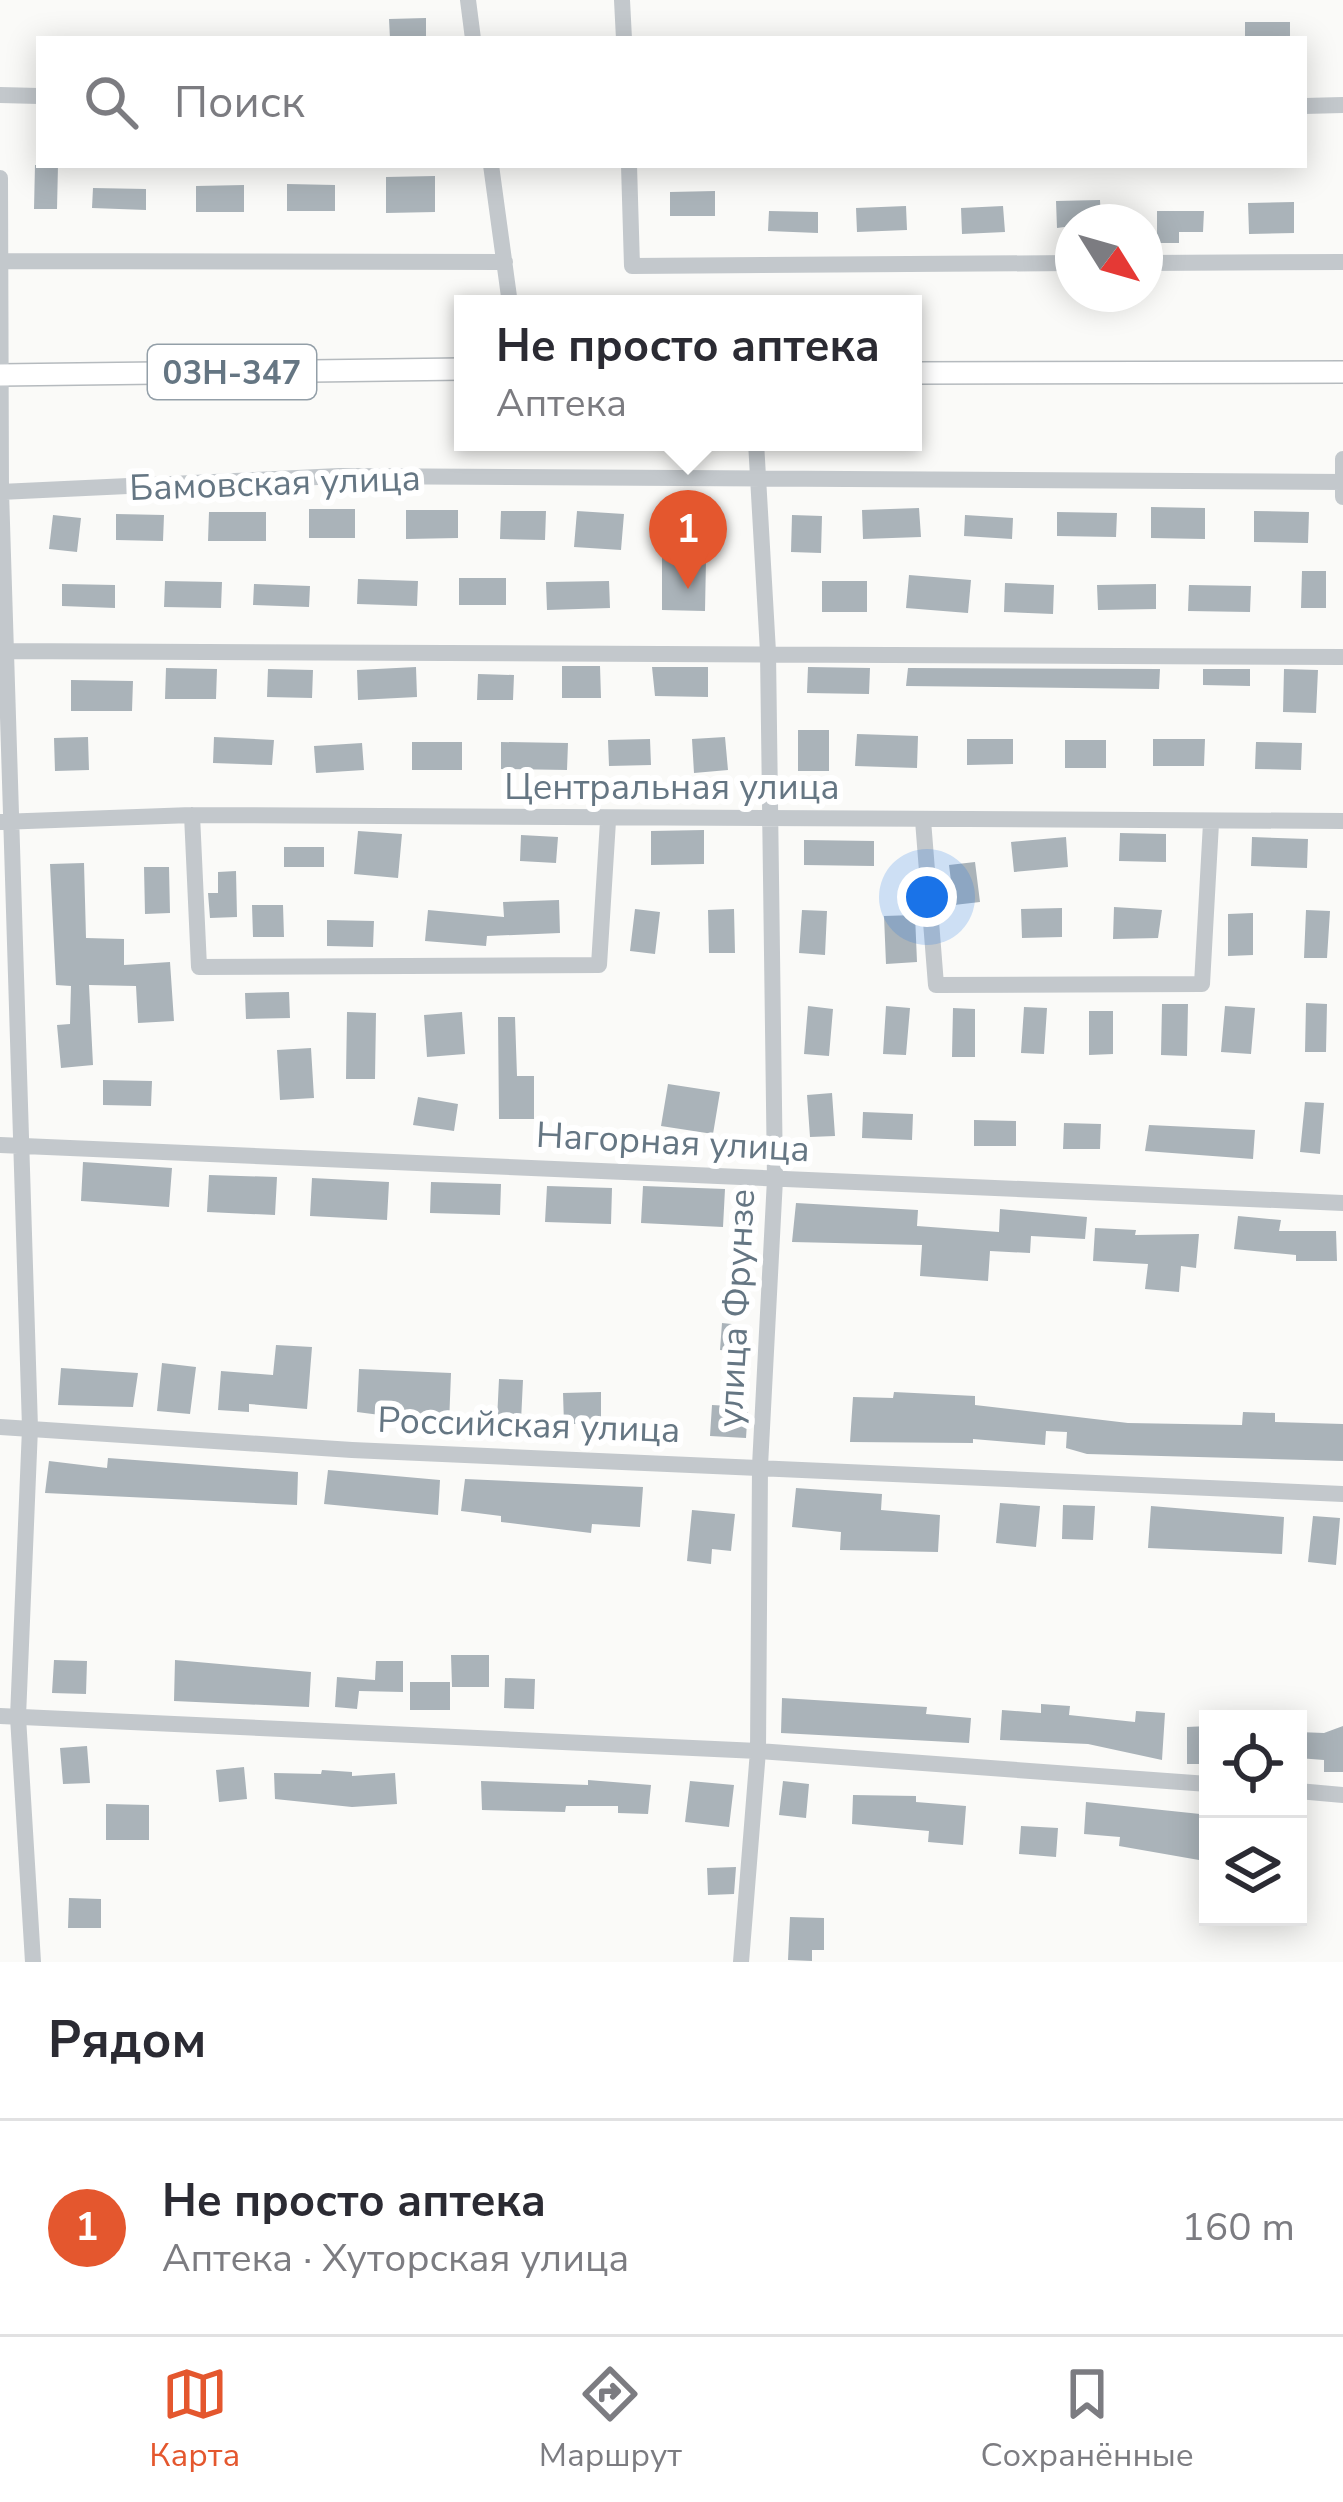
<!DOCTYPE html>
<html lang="ru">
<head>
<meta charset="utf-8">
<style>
	body { margin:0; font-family:"Nunito Sans",sans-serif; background:#f2f2f3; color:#2b2b33 }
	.controls { position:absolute; right:36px; bottom:36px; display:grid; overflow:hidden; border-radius:0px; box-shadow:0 6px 30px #0003 }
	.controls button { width:108px; height:108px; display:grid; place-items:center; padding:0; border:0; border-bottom:3px solid #e1e1e2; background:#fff; color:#2b2b33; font:60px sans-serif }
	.compass { position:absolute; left:1055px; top:204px; width:108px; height:108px; border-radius:50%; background:#fff; box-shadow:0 6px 30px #0003; rotate:127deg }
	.you { position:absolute; left:927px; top:897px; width:42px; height:42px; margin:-30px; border:9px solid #fff; border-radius:50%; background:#1a73e8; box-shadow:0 0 0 18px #1a73e833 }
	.badge { display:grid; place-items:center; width:78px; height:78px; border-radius:50%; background:#e4572e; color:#fff; font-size:39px; font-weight:700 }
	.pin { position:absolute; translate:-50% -99px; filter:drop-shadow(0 3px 6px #0008) }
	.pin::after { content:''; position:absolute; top:63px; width:42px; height:36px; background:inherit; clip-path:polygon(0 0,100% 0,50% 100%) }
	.popup { position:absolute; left:454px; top:295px; width:468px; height:156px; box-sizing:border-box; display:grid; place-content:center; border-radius:0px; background:#fff; filter:drop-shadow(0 3px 9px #0005); font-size:39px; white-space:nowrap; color:#7c7c81 }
	.popup b { font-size:45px; color:#2b2b33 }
	.popup::after { content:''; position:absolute; left:50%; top:100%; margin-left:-24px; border:24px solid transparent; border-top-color:#fff }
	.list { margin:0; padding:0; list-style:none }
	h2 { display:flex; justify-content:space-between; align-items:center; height:156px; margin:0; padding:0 48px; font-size:51px }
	h2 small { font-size:39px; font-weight:400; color:#7c7c81 }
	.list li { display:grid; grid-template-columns:78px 1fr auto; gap:36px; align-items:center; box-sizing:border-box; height:216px; padding:0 48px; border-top:3px solid #e1e1e2 }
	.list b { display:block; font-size:45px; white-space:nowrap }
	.list p { margin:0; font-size:39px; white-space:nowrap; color:#7c7c81 }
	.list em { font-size:39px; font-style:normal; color:#7c7c81 }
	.icon { flex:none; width:66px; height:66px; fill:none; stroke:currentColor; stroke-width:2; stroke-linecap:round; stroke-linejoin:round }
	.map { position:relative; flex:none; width:1343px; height:1962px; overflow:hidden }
	.search { position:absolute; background:#fff; box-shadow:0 6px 30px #0003; left:36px; right:36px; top:36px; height:132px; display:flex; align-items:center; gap:30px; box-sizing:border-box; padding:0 42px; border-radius:0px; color:#7c7c81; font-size:45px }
	.sheet { height:372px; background:#fff }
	nav { display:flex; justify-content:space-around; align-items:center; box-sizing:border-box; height:168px; border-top:3px solid #e1e1e2; background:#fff; font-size:33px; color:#7c7c81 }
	nav a { display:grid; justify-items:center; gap:6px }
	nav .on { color:#e4572e }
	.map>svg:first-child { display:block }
	.building { fill:#aab3b9 }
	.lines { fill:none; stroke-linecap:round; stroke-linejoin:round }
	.major-casing { stroke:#b5babe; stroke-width:24 }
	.minor { stroke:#c3c8cc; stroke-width:16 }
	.major { stroke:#fff; stroke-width:21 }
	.labels { text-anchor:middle; stroke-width:12; stroke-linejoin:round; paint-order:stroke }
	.shield { fill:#fff; stroke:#939fa8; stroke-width:3 }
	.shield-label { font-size:33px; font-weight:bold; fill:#657683 }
	.street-label { font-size:36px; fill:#657683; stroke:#fff }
</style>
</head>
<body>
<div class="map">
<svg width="1343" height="1962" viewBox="0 0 1343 1962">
	<rect width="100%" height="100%" fill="#fafaf8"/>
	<path class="building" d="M426,18V39H390L389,19Z
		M1245,22H1290V39H1245Z
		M35,165H58L57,209H34Z
		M435,176V212L386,213V177Z
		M287,184L335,185V211H287Z
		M244,185V212H196V186Z
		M93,188L146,189V210L92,208Z
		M715,191V216H670V192Z
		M1100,200L1101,222L1057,228L1056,201Z
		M1294,202V233L1249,234L1248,203Z
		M906,206L907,230L857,232L856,208Z
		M1003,206L1005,232L962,234L961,208Z
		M769,211L818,212V233L768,231Z
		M1157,211H1204L1203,232H1179V243H1157Z
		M662,507H707L705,611L662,610Z
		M1151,507L1205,508V539L1151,538Z
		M919,508L921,537L863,539L862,510Z
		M309,509H355V538H309Z
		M406,510H458V538L406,539Z
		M501,511H546L545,540L500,539Z
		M577,511L624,514L621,550L574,547Z
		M1254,511L1309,512L1308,543L1254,542Z
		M209,512H266V541H208Z
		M1057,512L1117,513L1116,537L1057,536Z
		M116,514L164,515L163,541L116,540Z
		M53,515L81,518L77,552L49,549Z
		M792,515L822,516L821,553L791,552Z
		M965,515L1013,518L1012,539L964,536Z
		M1302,571H1326V608H1301Z
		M909,575L971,580L968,613L906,608Z
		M459,578H506V605H459Z
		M358,579L418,581L417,606L357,604Z
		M165,581L222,582L221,608L164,607Z
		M609,581L610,608L547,610L546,582Z
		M822,581H867V612H822Z
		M1005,583L1054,585L1053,614L1004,612Z
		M62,584L115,585V608L62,606Z
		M254,584L310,586L309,607L253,605Z
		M1156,584V609L1098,610L1097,585Z
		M1189,585L1251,586L1250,612L1188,611Z
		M562,666H600L601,698H562Z
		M416,667L417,697L358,700L357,670Z
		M652,667H708V697L655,696Z
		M808,667L870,668L869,694L807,693Z
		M166,668L217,669L216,699H165Z
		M908,668L1160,669L1159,689L906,686Z
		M268,669L313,670L312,698L267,697Z
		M1203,669H1250V686L1203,685Z
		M1284,669L1318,670L1316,713L1283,712Z
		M478,674L514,675L513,700H477Z
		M71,680L133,681L132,711H71Z
		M798,730H829V771H798Z
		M857,734L918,736L917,768L855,766Z
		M88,737L89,770L55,771L54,738Z
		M214,737L274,740L272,765L213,763Z
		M725,737L728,770L694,773L692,739Z
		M650,739L651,765L609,766L608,740Z
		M967,739H1013V764L967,765Z
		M1153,739H1205L1204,766H1153Z
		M1065,740H1106V768H1065Z
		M412,742H462V770H412Z
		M501,742L568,743L567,770L501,769Z
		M1256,742L1302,743L1301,770L1255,769Z
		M362,743L364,770L316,773L314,746Z
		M704,830V864L651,865V831Z
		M358,831L402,834L398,878L354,874Z
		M1120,833L1166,834V862L1119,861Z
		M521,835L558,837L556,863L520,861Z
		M1066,837L1068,867L1014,872L1011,842Z
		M1252,837L1308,839L1307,868L1251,866Z
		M804,840L874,841V866L804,865Z
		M284,847H324V867H284Z
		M975,862L980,902L954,905L949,865Z
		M84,863L86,938L124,939V965L170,962L174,1021L138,1023L136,986L89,985L93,1065L61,1068L57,1025L70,1024L71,986L56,985L50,864Z
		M144,867H169L170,913L145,914Z
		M236,871L237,917L210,918L208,893H218V872Z
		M559,900L560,933L487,936L486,946L425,941L428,910L504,917L503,902Z
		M252,905H283L284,937H253Z
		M1114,907L1162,910L1158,938L1113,939Z
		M1062,908V937L1022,938L1021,909Z
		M635,909L660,912L655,954L630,951Z
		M734,909L735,953H709L708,910Z
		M802,910L827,911L825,955L799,953Z
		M1306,910L1330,911L1327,958H1304Z
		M1253,913V955L1228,956V914Z
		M915,915L917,962L886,964L884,916Z
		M327,920L374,921L373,947L327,946Z
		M289,992L290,1018L246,1019L245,993Z
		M1306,1003L1327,1004L1326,1052H1305Z
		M1162,1004H1188L1187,1056L1161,1055Z
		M808,1006L833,1009L829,1056L804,1054Z
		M886,1006L910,1008L906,1055L883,1054Z
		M1225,1006L1255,1008L1251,1054L1221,1052Z
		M1024,1007L1047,1008L1044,1054L1021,1053Z
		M953,1008L975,1009V1057H952Z
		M1089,1011H1113V1054L1089,1055Z
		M347,1012L376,1013L375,1079H346Z
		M462,1012L465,1054L427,1057L424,1015Z
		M498,1017H515L517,1076H534V1119H499Z
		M311,1048L314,1098L280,1100L277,1050Z
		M103,1080L152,1081L151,1106L103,1105Z
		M668,1084L720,1092L713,1134L661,1126Z
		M832,1093L835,1136L810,1137L807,1095Z
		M418,1097L458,1104L454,1131L413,1125Z
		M1305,1102L1324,1103L1320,1154L1300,1152Z
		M863,1112L913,1114L912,1140L862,1138Z
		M974,1120L1016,1121V1146H974Z
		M1064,1123L1101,1124L1100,1149H1063Z
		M1149,1125L1255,1130L1253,1159L1145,1151Z
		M83,1162L172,1168L169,1207L81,1201Z
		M209,1175L277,1177L275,1215L207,1212Z
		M312,1178L389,1182L387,1220L310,1216Z
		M431,1182L501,1184L500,1215L430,1213Z
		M547,1186L612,1188L611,1224L545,1222Z
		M643,1186L725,1189L723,1227L641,1223Z
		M796,1203L918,1210L917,1226L999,1232L1000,1209L1087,1217L1085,1239L1031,1236L1030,1253L990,1251L988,1281L920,1276L922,1245L792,1242Z
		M1238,1216L1281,1220L1279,1231H1336L1337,1261H1296V1255L1234,1249Z
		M1095,1228L1136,1230L1135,1235L1199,1234L1196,1268L1181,1266L1179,1292L1145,1289L1148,1264L1093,1261Z
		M722,1323L751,1326L748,1352L720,1350Z
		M276,1345L312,1347L307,1409L249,1404V1412L218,1410L221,1371L273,1375Z
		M162,1363L196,1367L190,1414L157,1411Z
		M61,1368L138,1373L133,1407L58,1405Z
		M359,1369L451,1373L449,1424L357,1412Z
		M499,1379L523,1380L521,1421L497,1420Z
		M601,1392V1424H564L563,1393Z
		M894,1392L975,1396V1405L1128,1423L1242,1425L1243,1412L1275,1413V1422L1343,1424V1461L1087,1454L1066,1448L1067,1432L1046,1431L1045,1445L973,1439V1443L850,1442L853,1397L893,1398Z
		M712,1405L748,1407L746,1438L710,1436Z
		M108,1458L298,1472L297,1505L45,1493L49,1461L107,1468Z
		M328,1470L440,1480L438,1515L324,1504Z
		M465,1479L643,1487L640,1527L592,1524L591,1533L501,1522V1516L461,1511Z
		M796,1488L882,1494L881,1510L940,1515L938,1552L840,1550L841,1532L792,1527Z
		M1000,1503L1040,1506L1036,1547L996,1543Z
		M1063,1505L1095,1506L1093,1540L1062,1539Z
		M1151,1506L1284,1517L1282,1554L1148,1548Z
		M692,1510L735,1514L731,1551L712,1549L711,1564L687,1561Z
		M1313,1516L1340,1518L1336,1565L1308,1562Z
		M451,1655H489V1687H452Z
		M54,1660L87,1661L86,1694L52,1693Z
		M175,1660L311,1672L309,1707L174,1701Z
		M376,1661H403V1692L359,1691L357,1709L335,1707L337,1677L375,1680Z
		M505,1678L535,1679L534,1709L504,1708Z
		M410,1682H450V1710H410Z
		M782,1698L927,1707L926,1714L971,1718L969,1743L781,1733Z
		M1041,1704L1070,1706L1069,1715L1135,1722L1136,1711L1165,1713L1162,1760L1088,1744L1000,1740L1002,1710L1041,1713Z
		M1208,1726V1764H1187V1727Z
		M1343,1726V1772H1324V1760L1298,1758V1732L1324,1733Z
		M87,1746L90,1783L63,1784L60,1748Z
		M244,1767L247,1799L219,1802L216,1770Z
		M322,1770L352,1772V1776L395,1773L397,1804L352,1807L275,1799L274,1773L321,1774Z
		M588,1780L651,1785L648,1814L618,1813V1806H566L565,1812L482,1810L481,1781L588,1785Z
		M690,1781L734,1785L729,1827L685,1822Z
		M783,1781L809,1784L806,1818L779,1815Z
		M853,1795L916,1796V1802L966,1806L963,1845L928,1842L929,1831L852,1824Z
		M1086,1802L1200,1814L1199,1860L1119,1846L1120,1837L1084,1834Z
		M106,1804L149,1805V1840H106Z
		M1021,1826L1058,1828L1056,1857L1019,1854Z
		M736,1867L734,1894L708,1895L707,1868Z
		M69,1898L101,1899V1928H68Z
		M790,1917L824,1918V1950H812V1961L788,1960Z"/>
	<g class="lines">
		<defs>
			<path id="major" d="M913,373L1343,372
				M0,375L463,369"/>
		</defs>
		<use href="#major" class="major-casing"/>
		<path class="minor" d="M468,0L473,39
			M622,0L624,39
			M0,95L39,96
			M1304,106L1343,105
			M491,165L510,304
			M629,165L632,266L1073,263
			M0,178L1,491L30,1428L18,1717L33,1962
			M0,261L505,262
			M1145,263L1343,262
			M1343,459V497
			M0,492L339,476L1343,482
			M0,651L1343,657
			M192,815L199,967L599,965L608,821
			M923,820L936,985L1202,984L1211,823
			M0,822L192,815L1343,821
			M0,1145L1343,1203
			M0,1427L352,1450L1343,1494
			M0,1716L758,1751L1208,1784
			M1298,1791L1343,1795
			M741,1962L758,1751L760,1466L775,1179L768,652L756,442"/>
		<use href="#major" class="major"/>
	</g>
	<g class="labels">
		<rect class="shield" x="148" y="345" width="168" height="54" rx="9"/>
		<g class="shield-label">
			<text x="232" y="384">03Н-347</text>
		</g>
		<g class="street-label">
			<text transform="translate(275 482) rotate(-2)" y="13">Бамовская улица</text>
			<text x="672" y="799">Центральная улица</text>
			<text transform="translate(673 1141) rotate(3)" y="13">Нагорная улица</text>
			<text transform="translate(735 1308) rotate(-87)" y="13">улица Фрунзе</text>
			<text transform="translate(529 1424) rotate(2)" y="13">Российская улица</text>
		</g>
	</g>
</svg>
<div class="controls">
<button><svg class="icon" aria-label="locate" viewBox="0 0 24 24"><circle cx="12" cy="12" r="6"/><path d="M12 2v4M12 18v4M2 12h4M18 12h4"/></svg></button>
<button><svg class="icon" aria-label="layers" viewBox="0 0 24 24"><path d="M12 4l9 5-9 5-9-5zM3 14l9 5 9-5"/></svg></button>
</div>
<svg class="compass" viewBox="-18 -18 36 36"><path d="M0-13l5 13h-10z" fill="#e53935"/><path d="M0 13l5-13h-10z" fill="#7c7c81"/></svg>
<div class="you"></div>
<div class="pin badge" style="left:688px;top:589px">1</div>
<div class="popup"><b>Не просто аптека</b>Аптека</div>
<div class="search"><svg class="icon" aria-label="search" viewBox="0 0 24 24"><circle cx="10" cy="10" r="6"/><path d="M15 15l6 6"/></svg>Поиск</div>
</div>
<section class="sheet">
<h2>Рядом<small></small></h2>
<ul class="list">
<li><span class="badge">1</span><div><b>Не просто аптека</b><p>Аптека · Хуторская улица</p></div><em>160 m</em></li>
</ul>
</section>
<nav>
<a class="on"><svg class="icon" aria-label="map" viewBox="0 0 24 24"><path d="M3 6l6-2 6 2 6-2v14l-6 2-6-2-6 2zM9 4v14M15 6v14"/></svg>Карта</a>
<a><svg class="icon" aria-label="directions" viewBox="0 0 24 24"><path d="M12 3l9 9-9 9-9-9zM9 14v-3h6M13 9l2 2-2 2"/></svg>Маршрут</a>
<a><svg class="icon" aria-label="saved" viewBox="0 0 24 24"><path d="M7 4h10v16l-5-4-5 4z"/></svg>Сохранённые</a>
</nav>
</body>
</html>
